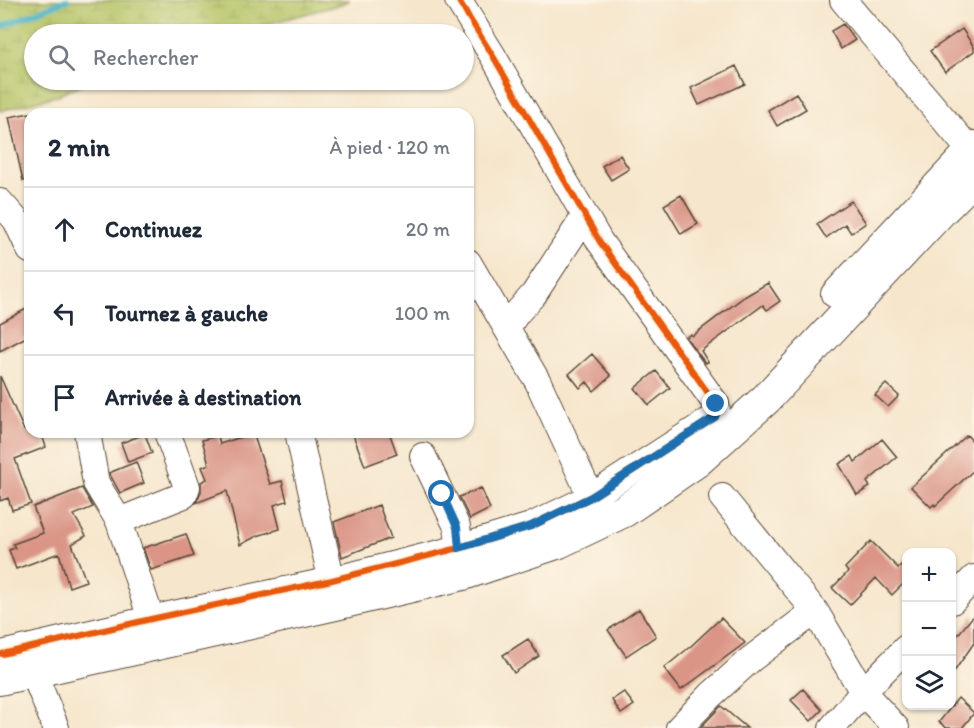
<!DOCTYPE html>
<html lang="fr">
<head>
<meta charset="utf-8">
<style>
	body { margin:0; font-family:Itim,sans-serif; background:#f6f6f7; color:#1f2937 }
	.controls { position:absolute; right:18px; bottom:18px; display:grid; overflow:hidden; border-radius:12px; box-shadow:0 2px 4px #0004 }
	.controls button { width:54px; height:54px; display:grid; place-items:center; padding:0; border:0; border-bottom:2px solid #e0e1e3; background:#fff; color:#1f2937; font:30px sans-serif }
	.stop { position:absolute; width:18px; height:18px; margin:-14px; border:4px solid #1f6fb2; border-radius:50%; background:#fff }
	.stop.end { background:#1f6fb2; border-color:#fff; box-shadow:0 2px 6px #0008 }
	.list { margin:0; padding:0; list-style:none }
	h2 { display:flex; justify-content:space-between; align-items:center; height:78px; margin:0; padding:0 24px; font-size:26px }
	h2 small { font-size:20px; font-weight:400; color:#747a83 }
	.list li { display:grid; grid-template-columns:39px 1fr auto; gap:18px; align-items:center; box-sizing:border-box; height:84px; padding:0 24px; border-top:2px solid #e0e1e3 }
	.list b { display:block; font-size:22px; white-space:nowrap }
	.list em { font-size:20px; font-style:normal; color:#747a83 }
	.icon { flex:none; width:33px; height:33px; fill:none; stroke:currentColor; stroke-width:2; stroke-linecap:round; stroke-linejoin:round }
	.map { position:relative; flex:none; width:974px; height:728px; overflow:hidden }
	.search { position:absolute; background:#fff; box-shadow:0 2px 4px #0004; left:24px; top:24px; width:450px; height:66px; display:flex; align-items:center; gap:15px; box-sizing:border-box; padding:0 21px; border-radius:33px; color:#747a83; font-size:22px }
	.panel { position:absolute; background:#fff; box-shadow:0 2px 4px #0004; left:24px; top:108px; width:450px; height:330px; border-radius:18px }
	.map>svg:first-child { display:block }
	.wetland { fill:url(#wetland-marsh); stroke:#787842; stroke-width:1.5 }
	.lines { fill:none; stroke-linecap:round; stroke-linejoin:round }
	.stream { stroke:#46b2c4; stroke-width:6 }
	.building { fill:#da9587 }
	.minor-casing { stroke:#574638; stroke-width:28 }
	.major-casing { stroke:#574638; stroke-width:34 }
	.minor { stroke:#fff; stroke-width:26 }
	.major { stroke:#fff; stroke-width:32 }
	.cycleway-casing { stroke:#fcf5e5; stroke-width:10 }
	.cycleway { stroke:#e8590c; stroke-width:6 }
	.route { stroke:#1f6fb2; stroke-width:8 }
</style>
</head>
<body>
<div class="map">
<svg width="974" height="728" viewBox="0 0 974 728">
	<defs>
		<pattern id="wetland-marsh" width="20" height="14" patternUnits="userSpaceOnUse" patternTransform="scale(1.5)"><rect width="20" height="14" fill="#b6c567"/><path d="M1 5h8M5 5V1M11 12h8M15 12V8" fill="none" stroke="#9da959"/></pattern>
	</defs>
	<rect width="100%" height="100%" fill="#fcf5e5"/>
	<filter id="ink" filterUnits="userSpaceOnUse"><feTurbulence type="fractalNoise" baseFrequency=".0167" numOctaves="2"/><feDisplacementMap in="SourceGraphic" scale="12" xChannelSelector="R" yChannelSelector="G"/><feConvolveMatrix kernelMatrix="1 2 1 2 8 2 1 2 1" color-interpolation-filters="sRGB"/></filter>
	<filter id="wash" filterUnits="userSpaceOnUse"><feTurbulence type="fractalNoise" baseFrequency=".008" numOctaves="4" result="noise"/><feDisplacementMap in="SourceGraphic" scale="24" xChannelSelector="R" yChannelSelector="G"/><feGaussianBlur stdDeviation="1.35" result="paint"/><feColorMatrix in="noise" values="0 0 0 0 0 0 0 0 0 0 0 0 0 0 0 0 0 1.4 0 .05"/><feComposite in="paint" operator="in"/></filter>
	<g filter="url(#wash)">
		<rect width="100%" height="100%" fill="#f6e6cc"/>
		<path class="wetland" d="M0,0H350L339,5L229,34H34V80H92L56,96L0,111Z"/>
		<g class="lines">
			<path class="stream" d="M0,27L67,0"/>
		</g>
		<g id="blocks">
			<path class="building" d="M843,24L855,40L841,49L831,31Z
				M962,29L974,47V51L945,72L930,51Z
				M736,66L745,84L699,105L691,88Z
				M796,93L806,109L777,126L768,110Z
				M30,113V180L23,181L9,117Z
				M620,155L629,169L611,180L602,166Z
				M681,195L698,224L681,234L664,205Z
				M851,201L866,223L851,233L845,224L826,238L817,224Z
				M768,283L780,301L767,310L763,305L701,351L708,362L705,363L686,337L691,334L692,336L744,297Z
				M30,307V335L0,351V323Z
				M592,354L611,376L594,391L587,382L580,388L569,374Z
				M656,371L670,388L649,405L635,388Z
				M0,376L24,430L30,428V432H41L46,447L15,459L31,504L12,510L8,498L0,501Z
				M886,384L899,396L888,407L875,395Z
				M352,432H389L397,454L365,466Z
				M253,433L270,484L282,481L287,501L274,505L280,529L257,536L240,545L227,491L196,503L201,492V482L207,479L202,467L209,464L202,440L218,436L220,444Z
				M145,434L152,453L128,462L121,443Z
				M967,435L974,443V470L935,506L934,504L931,507L911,487Z
				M882,439L897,457L867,482L870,487L857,495L839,464L852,456L855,462Z
				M136,462L144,483L120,493L109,473Z
				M82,488L93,507L74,515L86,536L72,544L86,581L69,587L59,553L16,569L9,550L15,548L13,544L43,533L33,507Z
				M481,488L490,509L470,519L459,497Z
				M379,505L391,538L342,557L334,522Z
				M186,534L194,556L151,570L143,548Z
				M871,541L898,568L906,560V581L892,595L876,578L850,605L832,588L848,572L845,568Z
				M639,609L656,636L626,656L608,630Z
				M974,615V643L951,676V643Z
				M721,618L745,643L681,690L664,668L691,646Z
				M528,639L539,656L514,673L503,655Z
				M803,689L822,710L811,721L791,700Z
				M624,692L634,705L621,714L612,700Z
				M958,698L974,713L962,728H947L939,722Z
				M721,706L747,728H700Z"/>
		</g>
	</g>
	<g filter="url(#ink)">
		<use href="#blocks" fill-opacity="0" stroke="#574638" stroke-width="1.5"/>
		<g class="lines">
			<defs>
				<path id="minor" d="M843,0L969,149
					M0,202L16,220L30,250
					M468,262L538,382L591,497
					M834,294L974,144
					M507,328L516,314L534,294L585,216
					M87,432L96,483L119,521L151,619
					M298,432L335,595
					M423,456L457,527L462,565
					M722,497L815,611L863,692L896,728
					M119,521L184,495L187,487L167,432
					M952,601L974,578
					M2,654L151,619L332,580L459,548L531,526L591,497L715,417L717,411L716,404L600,242L493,56L458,0
					M33,671L56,728
					M679,728L711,695L751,659L815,611
					M832,728L863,692L906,648"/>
				<path id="major" d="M0,679L336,604L463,574L559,542L624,511L697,461L766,399L942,210L974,178"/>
			</defs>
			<use href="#minor" class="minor-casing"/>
			<use href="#major" class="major-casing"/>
			<use href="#minor" class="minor"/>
			<use href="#major" class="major"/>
			<defs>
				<path id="cycleway" d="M2,654L151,619L332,580L459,548L531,526L591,497L715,417L717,411L716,404L600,242L493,56L458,0"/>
			</defs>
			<use href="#cycleway" class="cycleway-casing"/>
			<use href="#cycleway" class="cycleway"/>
		</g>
	</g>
	<g class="lines" filter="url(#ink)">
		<path class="route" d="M442,494L457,527L459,548L531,526L591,497L715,417L717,411L716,404"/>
	</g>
</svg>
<div class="controls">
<button>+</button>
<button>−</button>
<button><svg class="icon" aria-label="layers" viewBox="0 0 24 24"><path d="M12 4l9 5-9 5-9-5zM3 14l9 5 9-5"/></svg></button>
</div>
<div class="stop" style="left:442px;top:494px"></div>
<div class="stop end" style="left:716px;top:404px"></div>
<div class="search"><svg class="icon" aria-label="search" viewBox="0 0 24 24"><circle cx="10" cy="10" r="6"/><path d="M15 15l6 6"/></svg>Rechercher</div>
<section class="panel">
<h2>2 min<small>À pied · 120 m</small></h2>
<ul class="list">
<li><svg class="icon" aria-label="ahead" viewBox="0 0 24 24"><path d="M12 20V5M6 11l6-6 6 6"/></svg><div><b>Continuez</b></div><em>20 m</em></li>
<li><svg class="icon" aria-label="left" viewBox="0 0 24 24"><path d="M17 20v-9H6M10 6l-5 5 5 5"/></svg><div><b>Tournez à gauche</b></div><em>100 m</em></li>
<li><svg class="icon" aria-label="arrive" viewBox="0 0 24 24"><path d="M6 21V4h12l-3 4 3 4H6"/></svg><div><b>Arrivée à destination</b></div></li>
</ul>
</section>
</div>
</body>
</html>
